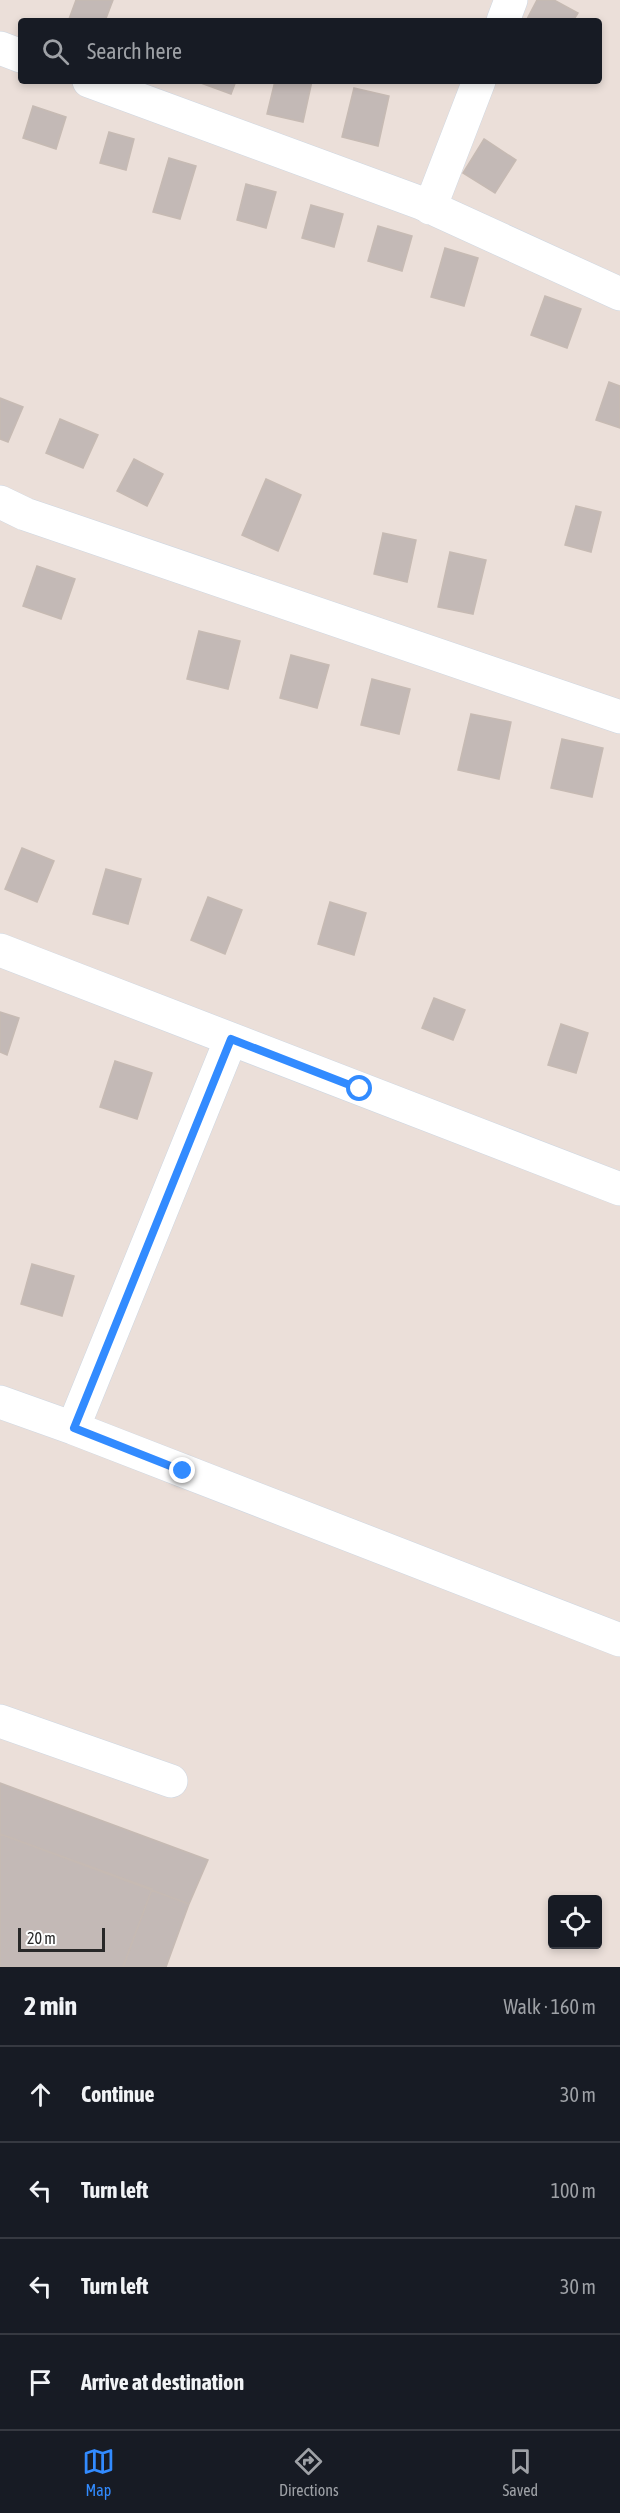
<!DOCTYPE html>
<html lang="en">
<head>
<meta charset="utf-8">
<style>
	body { margin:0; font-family:"Asap Condensed",sans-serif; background:#242831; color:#f1f3f6 }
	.controls { position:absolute; right:18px; bottom:18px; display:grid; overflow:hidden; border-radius:6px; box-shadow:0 3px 9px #0003 }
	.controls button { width:54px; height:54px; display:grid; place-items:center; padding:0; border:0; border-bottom:2px solid #363941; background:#171b24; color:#f1f3f6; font:30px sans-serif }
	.scale { position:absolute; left:18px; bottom:15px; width:87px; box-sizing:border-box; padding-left:6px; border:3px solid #282828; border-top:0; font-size:16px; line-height:21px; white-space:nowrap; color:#282828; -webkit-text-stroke:4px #fff; paint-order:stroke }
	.stop { position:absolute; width:18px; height:18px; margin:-14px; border:4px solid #328bff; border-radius:50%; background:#fff }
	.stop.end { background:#328bff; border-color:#fff; box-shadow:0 2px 6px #0008 }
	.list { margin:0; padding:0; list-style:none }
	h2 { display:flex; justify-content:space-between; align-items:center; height:78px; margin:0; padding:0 24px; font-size:26px }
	h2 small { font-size:20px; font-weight:400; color:#9ea1a6 }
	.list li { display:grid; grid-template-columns:39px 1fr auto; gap:18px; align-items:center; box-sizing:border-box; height:96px; padding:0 24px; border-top:2px solid #363941 }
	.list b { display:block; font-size:22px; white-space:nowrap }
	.list em { font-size:20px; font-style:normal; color:#9ea1a6 }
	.icon { flex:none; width:33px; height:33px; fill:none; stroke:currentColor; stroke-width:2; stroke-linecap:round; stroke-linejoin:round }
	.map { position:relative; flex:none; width:620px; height:1967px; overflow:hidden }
	.search { position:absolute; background:#171b24; box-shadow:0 3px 9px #0003; left:18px; right:18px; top:18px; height:66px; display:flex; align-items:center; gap:15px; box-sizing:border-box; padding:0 21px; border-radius:6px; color:#9ea1a6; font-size:22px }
	.sheet { height:462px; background:#171b24 }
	nav { display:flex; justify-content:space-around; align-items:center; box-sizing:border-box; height:84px; border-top:2px solid #363941; background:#171b24; font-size:16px; color:#9ea1a6 }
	nav a { display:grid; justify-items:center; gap:3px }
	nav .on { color:#328bff }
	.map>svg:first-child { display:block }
	.building { fill:#c3b9b6; stroke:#c6bab3; stroke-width:1.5 }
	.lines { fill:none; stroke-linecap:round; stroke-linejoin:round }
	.minor-casing { stroke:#ced7e2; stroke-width:34 }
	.minor { stroke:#fff; stroke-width:33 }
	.route { stroke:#328bff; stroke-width:8 }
</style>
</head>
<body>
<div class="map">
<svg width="620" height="1967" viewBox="0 0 620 1967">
	<rect width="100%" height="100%" fill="#ebdfd9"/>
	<path class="building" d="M76,0H113L105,21H75L69,19Z
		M537,0H554L578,13L573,21H526Z
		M202,81H236L231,94L201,83Z
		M275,81H312L303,122L267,114Z
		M354,88L389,96L378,146L342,137Z
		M33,106L66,117L56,149L23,138Z
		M109,132L134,139L126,170L100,163Z
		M484,139L516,160L495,193L463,173Z
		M169,158L196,166L180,219L153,212Z
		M246,184L276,192L266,228L237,220Z
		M311,205L343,214L334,247L302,238Z
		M378,226L412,236L402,271L368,261Z
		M445,248L478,258L464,306L431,297Z
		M545,296L581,309L567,348L531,335Z
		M609,382L620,386V428L596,420Z
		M0,398L23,407L8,442L0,439Z
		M60,419L98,435L83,468L46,453Z
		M134,459L163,474L147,506L117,491Z
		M266,479L301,495L278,551L242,535Z
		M576,506L601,512L591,552L565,545Z
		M383,533L416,540L407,582L374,574Z
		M450,552L486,560L473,614L438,607Z
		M37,566L75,579L61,619L23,606Z
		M199,631L240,641L228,689L187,679Z
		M291,655L329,665L317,708L280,698Z
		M372,679L410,689L399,734L361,725Z
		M471,714L511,722L499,779L458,770Z
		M562,739L603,748L592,797L551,788Z
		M22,848L54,861L37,902L5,889Z
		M106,869L141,879L128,924L93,914Z
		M208,897L242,910L225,954L191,940Z
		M330,902L366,913L354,955L318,944Z
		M434,998L465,1010L453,1040L422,1028Z
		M0,1012L19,1018L7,1055L0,1052Z
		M561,1024L588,1033L576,1073L548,1065Z
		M115,1061L152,1073L137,1119L100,1107Z
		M32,1264L74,1276L62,1316L21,1304Z
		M0,1783L208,1860L189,1904L0,1834Z
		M0,1834L189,1904L166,1967H0Z
		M0,1834L152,1889L123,1967H0Z"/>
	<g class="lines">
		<defs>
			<path id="minor" d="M503,21L511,0
				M0,48L21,56
				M89,81L421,203L620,294
				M430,208L479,81
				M0,502L25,514L620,717
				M0,950L620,1189
				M0,1402L73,1428L620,1640
				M73,1428L231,1039
				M0,1721L171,1781"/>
		</defs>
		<use href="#minor" class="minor-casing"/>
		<use href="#minor" class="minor"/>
	</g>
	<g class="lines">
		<path class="route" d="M183,1471L74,1428L231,1039L360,1089"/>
	</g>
</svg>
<div class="controls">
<button><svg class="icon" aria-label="locate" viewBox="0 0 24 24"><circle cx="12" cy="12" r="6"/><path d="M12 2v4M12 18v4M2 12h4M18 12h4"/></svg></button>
</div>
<div class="scale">20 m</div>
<div class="stop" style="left:360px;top:1089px"></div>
<div class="stop end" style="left:183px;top:1471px"></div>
<div class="search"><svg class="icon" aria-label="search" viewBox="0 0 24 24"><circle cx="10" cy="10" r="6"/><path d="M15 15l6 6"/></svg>Search here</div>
</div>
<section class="sheet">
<h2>2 min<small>Walk · 160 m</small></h2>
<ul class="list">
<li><svg class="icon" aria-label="ahead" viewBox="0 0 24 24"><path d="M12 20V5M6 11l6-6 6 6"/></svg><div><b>Continue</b></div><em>30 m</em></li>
<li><svg class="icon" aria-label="left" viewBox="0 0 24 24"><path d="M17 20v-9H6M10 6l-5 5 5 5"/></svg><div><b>Turn left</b></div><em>100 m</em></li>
<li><svg class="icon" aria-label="left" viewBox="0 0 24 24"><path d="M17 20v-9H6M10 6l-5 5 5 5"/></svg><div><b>Turn left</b></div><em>30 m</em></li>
<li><svg class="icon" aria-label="arrive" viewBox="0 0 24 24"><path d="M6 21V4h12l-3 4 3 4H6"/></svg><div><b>Arrive at destination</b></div></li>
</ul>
</section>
<nav>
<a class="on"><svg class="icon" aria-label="map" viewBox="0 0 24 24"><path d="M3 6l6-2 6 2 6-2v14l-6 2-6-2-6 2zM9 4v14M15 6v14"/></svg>Map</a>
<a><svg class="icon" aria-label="directions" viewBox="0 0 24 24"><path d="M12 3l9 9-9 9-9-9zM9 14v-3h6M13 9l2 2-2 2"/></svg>Directions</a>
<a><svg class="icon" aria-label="saved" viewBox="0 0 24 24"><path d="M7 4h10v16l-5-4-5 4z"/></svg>Saved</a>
</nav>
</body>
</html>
